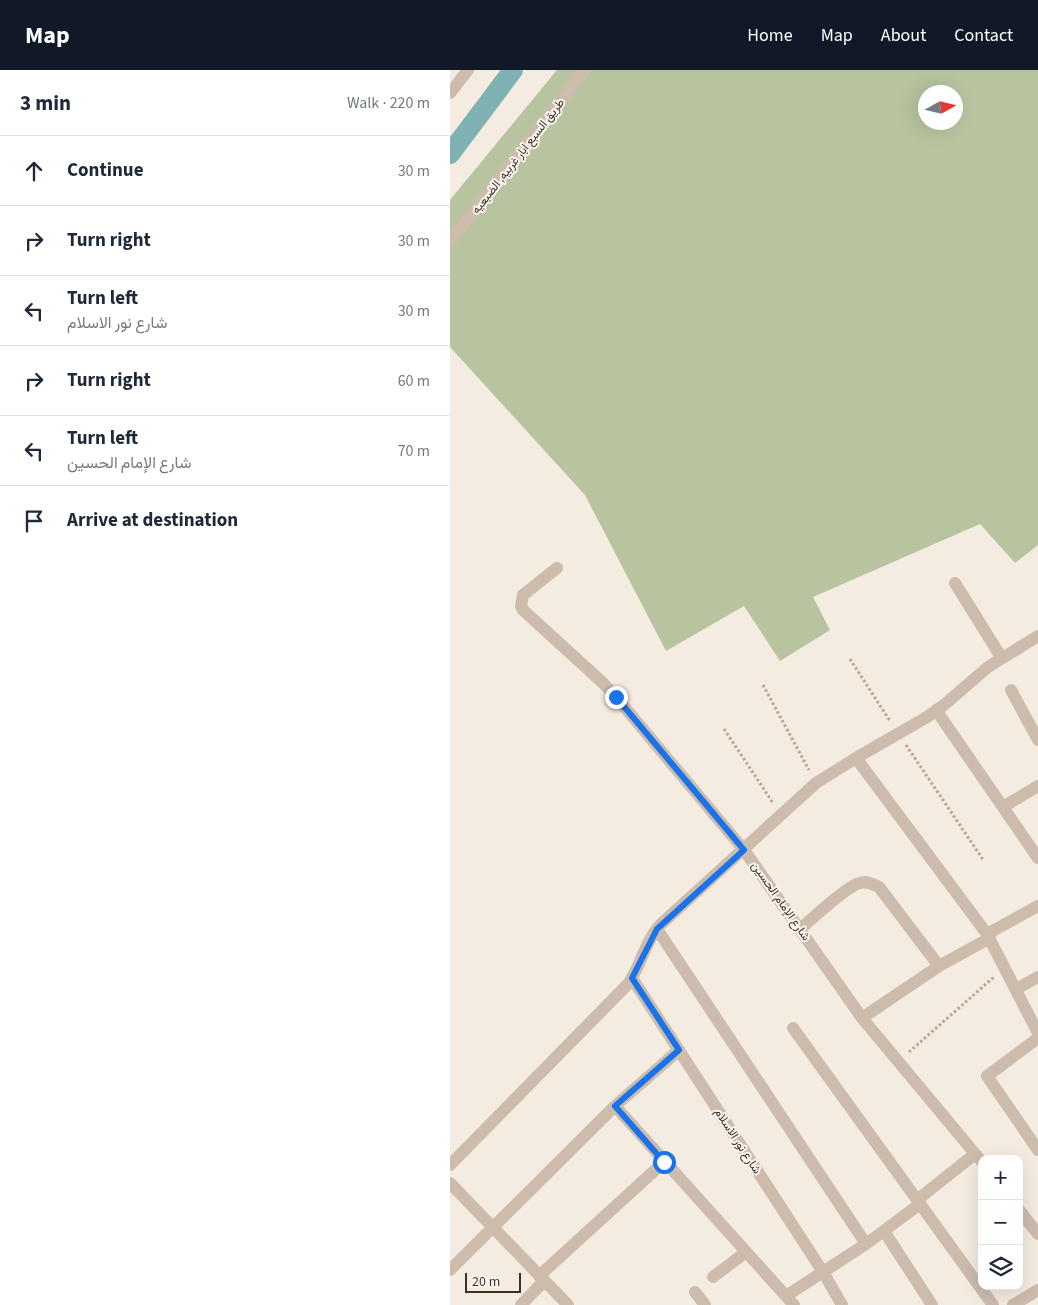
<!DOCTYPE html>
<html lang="en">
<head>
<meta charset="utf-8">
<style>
	body { margin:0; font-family:"Source Sans 3",Vazirmatn,sans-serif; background:#f2f2f3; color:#1f2937 }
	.controls { position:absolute; right:15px; bottom:15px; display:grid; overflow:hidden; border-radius:10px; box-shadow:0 5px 20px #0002 }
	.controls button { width:45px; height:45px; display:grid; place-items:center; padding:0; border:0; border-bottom:1px solid #e0e1e3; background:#fff; color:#1f2937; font:25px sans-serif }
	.compass { position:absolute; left:468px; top:15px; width:45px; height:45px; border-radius:50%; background:#fff; box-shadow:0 5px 20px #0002; rotate:82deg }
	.scale { position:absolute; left:15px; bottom:12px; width:56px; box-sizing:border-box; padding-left:5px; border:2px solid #3b302b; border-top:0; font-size:14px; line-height:18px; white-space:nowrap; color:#3b302b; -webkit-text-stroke:4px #fbf5ee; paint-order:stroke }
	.stop { position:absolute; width:15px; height:15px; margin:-11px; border:4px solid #1a73e8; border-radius:50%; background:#fff }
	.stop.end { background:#1a73e8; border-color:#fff; box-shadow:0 1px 5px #0008 }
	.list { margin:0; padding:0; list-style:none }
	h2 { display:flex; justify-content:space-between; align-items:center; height:65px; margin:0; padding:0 20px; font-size:21px }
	h2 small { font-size:16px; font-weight:400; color:#747a83 }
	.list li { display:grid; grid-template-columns:32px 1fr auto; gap:15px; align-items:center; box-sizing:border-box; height:70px; padding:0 20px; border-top:1px solid #e0e1e3 }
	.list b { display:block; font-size:19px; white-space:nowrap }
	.list p { margin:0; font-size:16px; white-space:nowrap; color:#747a83 }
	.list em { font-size:16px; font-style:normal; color:#747a83 }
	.icon { flex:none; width:28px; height:28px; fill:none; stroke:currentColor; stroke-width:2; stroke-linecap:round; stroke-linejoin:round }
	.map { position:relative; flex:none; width:588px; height:1235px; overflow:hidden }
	header { display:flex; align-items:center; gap:30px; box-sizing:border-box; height:70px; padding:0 25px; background:#111827; color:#fff }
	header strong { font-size:24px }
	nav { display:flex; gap:28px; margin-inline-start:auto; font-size:18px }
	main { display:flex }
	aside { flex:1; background:#fff }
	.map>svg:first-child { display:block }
	.green { fill:#b8c4a0; fill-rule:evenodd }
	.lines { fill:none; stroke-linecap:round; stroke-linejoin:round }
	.canal { stroke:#7fb0b2; stroke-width:20 }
	.path { stroke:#b9a596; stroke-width:3; stroke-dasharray:2.5 2.5; stroke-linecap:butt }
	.minor { stroke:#cdbbac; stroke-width:12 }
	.route { stroke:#1a73e8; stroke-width:6 }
	.labels { text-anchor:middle; stroke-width:4; stroke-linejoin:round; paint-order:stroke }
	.street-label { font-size:12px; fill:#3b302b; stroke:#fbf5ee }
</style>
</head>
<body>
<header>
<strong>Map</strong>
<nav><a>Home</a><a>Map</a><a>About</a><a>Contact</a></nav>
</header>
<main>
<aside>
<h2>3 min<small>Walk · 220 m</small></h2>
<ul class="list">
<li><svg class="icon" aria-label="ahead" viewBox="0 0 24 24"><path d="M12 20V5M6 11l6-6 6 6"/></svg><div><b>Continue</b></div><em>30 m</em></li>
<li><svg class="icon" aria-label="right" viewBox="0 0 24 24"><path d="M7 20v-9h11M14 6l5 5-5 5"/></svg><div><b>Turn right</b></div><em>30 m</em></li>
<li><svg class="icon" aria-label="left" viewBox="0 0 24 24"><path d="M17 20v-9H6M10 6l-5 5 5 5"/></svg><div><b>Turn left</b><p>شارع نور الاسلام</p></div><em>30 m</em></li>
<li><svg class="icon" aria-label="right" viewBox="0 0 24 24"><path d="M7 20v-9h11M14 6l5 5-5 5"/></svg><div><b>Turn right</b></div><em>60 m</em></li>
<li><svg class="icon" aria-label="left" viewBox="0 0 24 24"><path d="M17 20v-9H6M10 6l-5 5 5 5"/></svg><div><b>Turn left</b><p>شارع الإمام الحسين</p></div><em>70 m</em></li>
<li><svg class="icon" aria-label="arrive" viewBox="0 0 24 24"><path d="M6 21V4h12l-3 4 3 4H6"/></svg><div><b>Arrive at destination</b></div></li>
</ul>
</aside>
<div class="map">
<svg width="588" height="1235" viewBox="0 0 588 1235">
	<rect width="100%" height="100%" fill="#f4ebe1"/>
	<path class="green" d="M107,0H588V475L565,493L530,454L363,527L380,560L330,591L294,536L216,581L135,425L0,277V130ZM476,22H506V52H476Z"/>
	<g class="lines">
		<path class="canal" d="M0,84L63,0"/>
		<path class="path" d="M400,589L440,651
			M313,615L359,700
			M274,659L323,733
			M456,675L534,791
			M459,982L544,907"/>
		<path class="minor" d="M0,23L18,0
			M0,172L135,0
			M107,498L73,525L71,536L73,540L153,613L166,627L294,780L412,948L532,1092
			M505,513L551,587
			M561,620L588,670
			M486,640L588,788
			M406,688L537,864L588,963
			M553,737L588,716
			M207,859L416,1174
			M350,859C362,849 398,815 410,813C417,811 423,814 429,817L489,896
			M537,864L588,836
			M182,908L373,1202L392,1235
			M566,919L588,907
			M412,948L489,896L540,868
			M343,958L543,1235
			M588,968L537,1006L588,1080
			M165,1036L344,1235
			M0,1095L178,914C191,896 195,871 210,855L366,713L406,688L477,647L494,635L538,597L588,566
			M0,1113L118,1235
			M467,1130L525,1084
			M569,1140L588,1164
			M434,1161L482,1235
			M0,1200L165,1036L229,980
			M89,1206L214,1092
			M263,1207L296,1182
			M245,1222L255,1235
			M336,1226L416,1174L470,1134
			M71,1235L94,1211
			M563,1235L588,1220"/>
	</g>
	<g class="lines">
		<path class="route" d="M166,627L294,780L207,859L182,908L229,980L165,1036L214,1092"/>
	</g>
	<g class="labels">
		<g class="street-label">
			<text transform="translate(68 86) rotate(-52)" y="4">طريق السبع ابار غربيه, الضبعيه</text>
			<text transform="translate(331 831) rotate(55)" y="4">شارع الإمام الحسين</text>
			<text transform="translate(288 1071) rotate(57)" y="4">شارع نور الاسلام</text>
		</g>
	</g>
</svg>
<div class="controls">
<button>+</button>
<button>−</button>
<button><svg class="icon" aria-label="layers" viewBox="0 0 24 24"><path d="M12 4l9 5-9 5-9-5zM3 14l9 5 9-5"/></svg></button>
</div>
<svg class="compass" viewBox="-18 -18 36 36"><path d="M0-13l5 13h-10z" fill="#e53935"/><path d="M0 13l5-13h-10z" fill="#747a83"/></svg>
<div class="scale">20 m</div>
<div class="stop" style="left:214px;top:1092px"></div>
<div class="stop end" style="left:166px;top:627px"></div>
</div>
</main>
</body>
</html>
